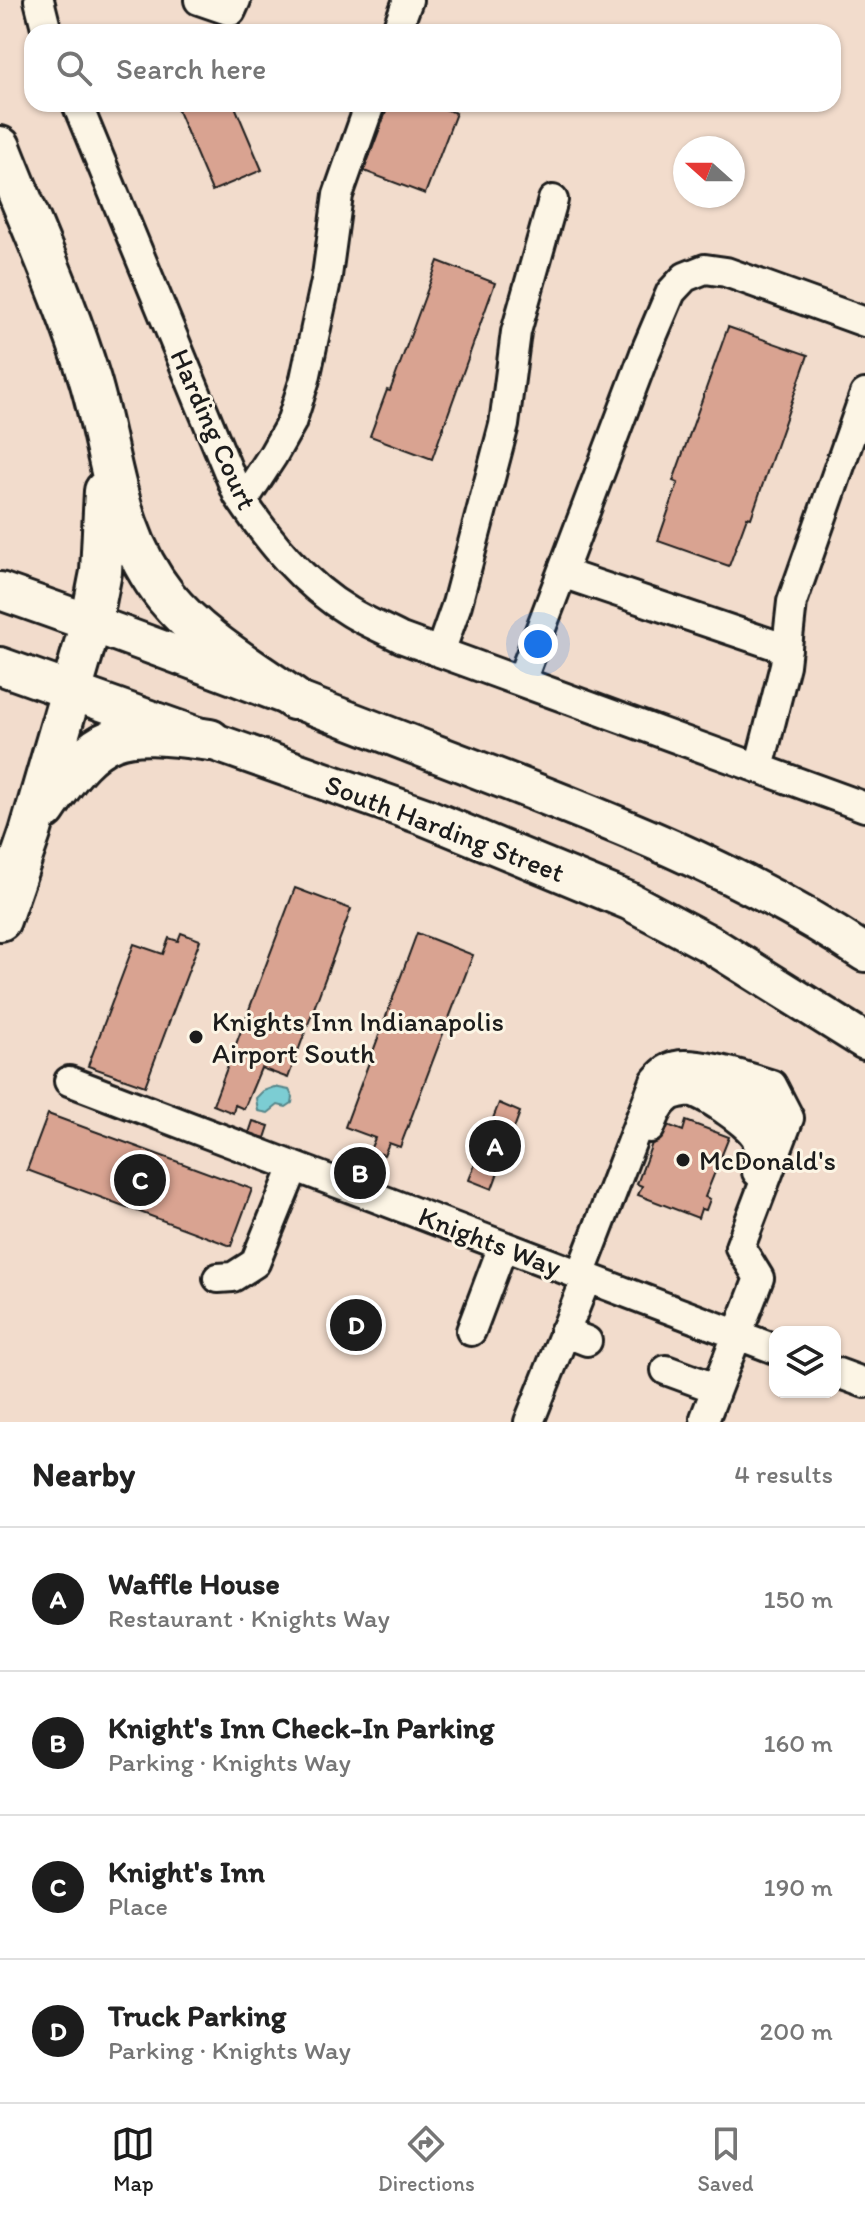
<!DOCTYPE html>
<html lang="en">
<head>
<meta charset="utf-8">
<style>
	body { margin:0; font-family:Itim,sans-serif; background:#f6f6f6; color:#222 }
	.controls { position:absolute; right:24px; bottom:24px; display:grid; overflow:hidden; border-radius:16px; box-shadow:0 2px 6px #0004 }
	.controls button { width:72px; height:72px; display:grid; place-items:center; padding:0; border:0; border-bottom:2px solid #e0e0e0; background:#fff; color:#222; font:40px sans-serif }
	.compass { position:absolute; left:673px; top:136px; width:72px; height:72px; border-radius:50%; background:#fff; box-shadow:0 2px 6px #0004; rotate:291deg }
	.you { position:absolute; left:538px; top:644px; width:28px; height:28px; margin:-20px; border:6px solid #fff; border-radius:50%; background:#1a73e8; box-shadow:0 0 0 12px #1a73e833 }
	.badge { display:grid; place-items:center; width:52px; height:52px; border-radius:50%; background:#1c1c1c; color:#fff; font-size:26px; font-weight:700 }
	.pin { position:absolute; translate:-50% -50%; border:4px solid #fff; box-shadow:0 2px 8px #0006 }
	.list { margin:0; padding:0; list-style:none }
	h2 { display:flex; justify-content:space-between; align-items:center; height:104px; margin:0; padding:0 32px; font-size:34px }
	h2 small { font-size:26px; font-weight:400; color:#767676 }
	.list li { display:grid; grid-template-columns:52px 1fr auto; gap:24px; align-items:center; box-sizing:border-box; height:144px; padding:0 32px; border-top:2px solid #e0e0e0 }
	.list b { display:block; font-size:30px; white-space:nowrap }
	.list p { margin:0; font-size:26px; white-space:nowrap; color:#767676 }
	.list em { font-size:26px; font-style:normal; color:#767676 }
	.icon { flex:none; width:44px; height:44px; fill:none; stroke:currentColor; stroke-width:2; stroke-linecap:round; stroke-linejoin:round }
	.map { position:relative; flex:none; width:865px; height:1422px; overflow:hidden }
	.search { position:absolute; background:#fff; box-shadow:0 2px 6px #0004; left:24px; right:24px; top:24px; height:88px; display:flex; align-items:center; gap:20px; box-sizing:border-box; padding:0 28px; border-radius:24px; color:#767676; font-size:30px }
	.sheet { height:680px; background:#fff }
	nav { display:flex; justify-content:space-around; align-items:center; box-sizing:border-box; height:112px; border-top:2px solid #e0e0e0; background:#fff; font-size:22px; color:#767676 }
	nav a { display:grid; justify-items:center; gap:4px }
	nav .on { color:#1c1c1c }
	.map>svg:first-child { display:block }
	.water { fill:#7ccdd3; stroke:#56868a; stroke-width:2 }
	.building { fill:#d9a391; stroke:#1c1c1c; stroke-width:2 }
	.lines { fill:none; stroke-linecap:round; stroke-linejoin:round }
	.minor-casing { stroke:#1c1c1c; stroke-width:34 }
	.major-casing { stroke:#1c1c1c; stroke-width:42 }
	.highway-casing { stroke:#1c1c1c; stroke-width:46 }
	.minor { stroke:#fcf5e5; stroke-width:28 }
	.major { stroke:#fcf5e5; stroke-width:36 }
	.highway { stroke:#fcf5e5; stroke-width:40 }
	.poi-dot { fill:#1c1c1c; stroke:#fcf5e5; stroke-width:3 }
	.labels { text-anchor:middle; stroke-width:6; stroke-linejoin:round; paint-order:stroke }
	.street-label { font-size:28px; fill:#1c1c1c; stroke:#fcf5e5 }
	.poi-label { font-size:28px; fill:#1c1c1c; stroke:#fcf5e5; text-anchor:start }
</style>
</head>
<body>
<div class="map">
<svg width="865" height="1422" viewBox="0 0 865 1422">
	<rect width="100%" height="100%" fill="#f2dccc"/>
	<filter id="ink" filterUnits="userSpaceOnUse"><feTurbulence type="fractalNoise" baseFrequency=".0125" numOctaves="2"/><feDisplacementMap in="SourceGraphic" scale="16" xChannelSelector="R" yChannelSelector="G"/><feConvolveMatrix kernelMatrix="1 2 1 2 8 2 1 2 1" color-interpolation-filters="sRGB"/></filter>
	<g filter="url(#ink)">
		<path class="water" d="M274,1087L289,1090L293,1097L292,1103L286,1107L278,1105L268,1113L258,1111L256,1098L263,1091Z"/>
		<path class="building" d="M175,104H234L262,170L212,191Z
			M389,104H431L456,113L425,194L364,171Z
			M438,261L495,283L432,459L370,436L387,390L390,391Z
			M728,327L808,355L751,518L747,517L729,566L658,541L678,483L673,481Z
			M295,888L351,909L288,1078L261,1068L244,1109L235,1105L233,1113L213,1105Z
			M181,933L200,940L145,1086L88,1066L134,944L163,954L169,938L178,941Z
			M417,933L473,955L400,1147L389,1143L384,1155L370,1150L375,1138L345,1127Z
			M499,1103L520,1112L492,1189L469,1180Z
			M48,1114L252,1189L231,1246L27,1170Z
			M253,1121L269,1126L265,1138L249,1133Z
			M686,1121L729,1137L705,1197L710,1199L706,1210L701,1209L698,1218L638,1195L642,1186L637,1184L660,1122L683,1131Z"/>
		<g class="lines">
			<defs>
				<path id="minor" d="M39,0L47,32
					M199,0L231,11L236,0
					M396,32L408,0
					M77,104L238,495C268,540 303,584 350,612C366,622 384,629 401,638L865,807
					M243,501L273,455L291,423L305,379L327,276L338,195L370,104
					M562,573L787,649
					M440,652L457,604L504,425L516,332L553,200
					M521,681L645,353L671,292L685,277L705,269L726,272L865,322
					M759,768L785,665L792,602L865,394
					M69,1081L775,1349
					M693,1092C708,1097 751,1125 757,1140C758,1144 758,1150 758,1154
					M650,1128C655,1116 658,1105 669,1097C680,1088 742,1088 752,1100C767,1117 762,1151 757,1172
					M580,1275L655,1081C661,1074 666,1068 676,1066C696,1061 751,1078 772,1085L789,1118L740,1247L759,1278L705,1418
					M218,1278L233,1277L255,1263L294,1167
					M471,1331L503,1246
					M564,1332L587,1341
					M666,1370L715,1388
					M835,1372L865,1383
					M529,1422L587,1277"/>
				<path id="major" d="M0,591C147,642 292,698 437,754C585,811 733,865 865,953
					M0,666L423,816L629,901L710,944L865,1041"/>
				<path id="highway" d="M0,147C30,224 66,301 90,380C113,457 114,532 166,597C200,639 251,668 294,699
					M45,809C100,728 117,728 210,740
					M0,920L30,833L91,623L101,572L105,491"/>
			</defs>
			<use href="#minor" class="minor-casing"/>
			<use href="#major" class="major-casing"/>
			<use href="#highway" class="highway-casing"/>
			<use href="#minor" class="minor"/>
			<use href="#major" class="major"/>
			<use href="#highway" class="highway"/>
		</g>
	</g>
	<g class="poi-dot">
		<circle cx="196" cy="1037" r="8"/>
		<circle cx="683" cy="1160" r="8"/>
	</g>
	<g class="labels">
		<g class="street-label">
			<text transform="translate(214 429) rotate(66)" y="10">Harding Court</text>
			<text transform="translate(445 828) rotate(21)" y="10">South Harding Street</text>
			<text transform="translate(490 1241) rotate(21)" y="10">Knights Way</text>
		</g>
		<g class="poi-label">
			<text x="212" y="1031">Knights Inn Indianapolis<tspan x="212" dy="32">Airport South</tspan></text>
			<text x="699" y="1170">McDonald's</text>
		</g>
	</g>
</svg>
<div class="controls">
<button><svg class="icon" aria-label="layers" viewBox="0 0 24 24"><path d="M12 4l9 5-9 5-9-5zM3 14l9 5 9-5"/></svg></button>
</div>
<svg class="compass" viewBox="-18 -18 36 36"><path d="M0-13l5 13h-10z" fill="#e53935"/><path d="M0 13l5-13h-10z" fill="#767676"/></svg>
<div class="you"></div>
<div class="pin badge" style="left:495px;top:1146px">A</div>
<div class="pin badge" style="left:360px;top:1173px">B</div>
<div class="pin badge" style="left:140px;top:1180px">C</div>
<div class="pin badge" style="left:356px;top:1325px">D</div>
<div class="search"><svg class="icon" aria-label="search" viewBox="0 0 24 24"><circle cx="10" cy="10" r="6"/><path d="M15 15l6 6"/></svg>Search here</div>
</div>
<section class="sheet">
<h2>Nearby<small>4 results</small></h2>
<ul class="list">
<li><span class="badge">A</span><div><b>Waffle House</b><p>Restaurant · Knights Way</p></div><em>150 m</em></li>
<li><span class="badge">B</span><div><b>Knight's Inn Check-In Parking</b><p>Parking · Knights Way</p></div><em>160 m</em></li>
<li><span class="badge">C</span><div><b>Knight's Inn</b><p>Place</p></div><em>190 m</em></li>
<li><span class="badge">D</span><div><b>Truck Parking</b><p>Parking · Knights Way</p></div><em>200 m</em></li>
</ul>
</section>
<nav>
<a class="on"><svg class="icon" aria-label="map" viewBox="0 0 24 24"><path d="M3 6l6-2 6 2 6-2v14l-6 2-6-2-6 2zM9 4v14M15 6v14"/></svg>Map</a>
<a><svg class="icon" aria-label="directions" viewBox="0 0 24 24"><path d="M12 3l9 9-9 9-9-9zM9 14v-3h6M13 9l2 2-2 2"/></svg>Directions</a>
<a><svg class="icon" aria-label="saved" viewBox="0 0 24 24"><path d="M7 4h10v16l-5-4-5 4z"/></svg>Saved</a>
</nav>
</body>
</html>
